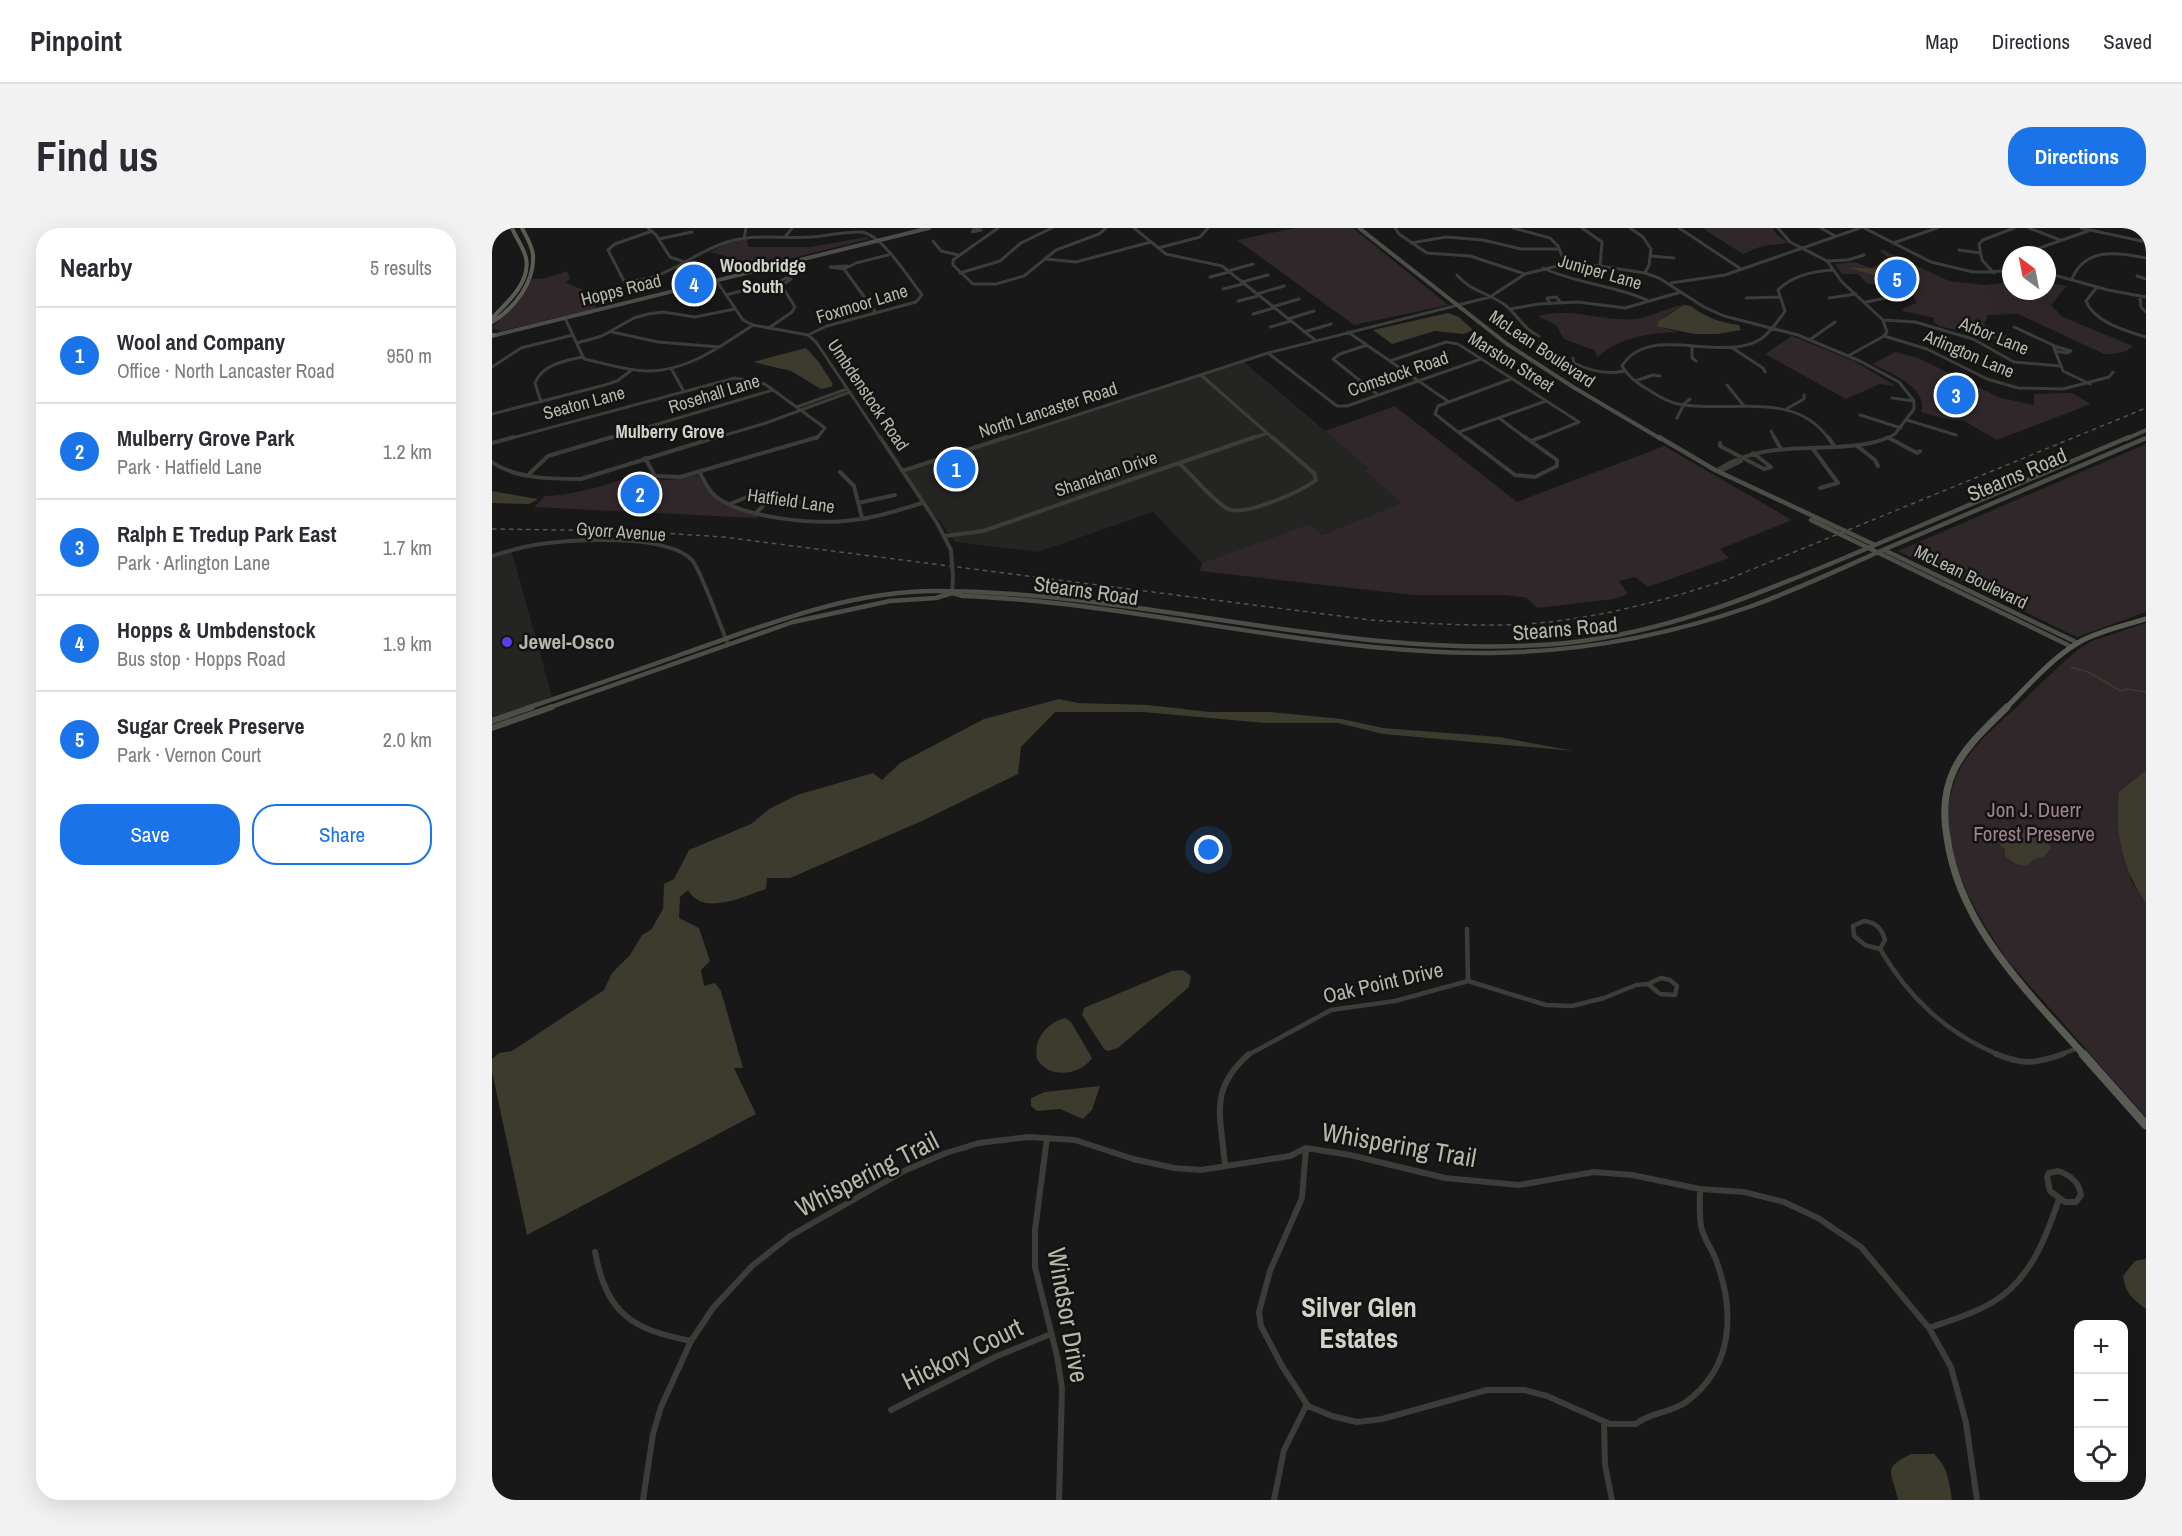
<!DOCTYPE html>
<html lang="en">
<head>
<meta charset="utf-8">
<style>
	body { margin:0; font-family:"Archivo Narrow",sans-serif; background:#f2f2f3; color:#2b2b33 }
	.controls { position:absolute; right:18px; bottom:18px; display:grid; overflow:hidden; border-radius:12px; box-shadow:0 6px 24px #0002 }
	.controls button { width:54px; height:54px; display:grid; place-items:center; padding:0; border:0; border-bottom:2px solid #e1e1e2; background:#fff; color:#2b2b33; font:30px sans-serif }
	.compass { position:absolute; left:1510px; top:18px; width:54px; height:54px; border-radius:50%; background:#fff; box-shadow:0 6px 24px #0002; rotate:328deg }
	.you { position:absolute; left:717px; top:622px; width:21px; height:21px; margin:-15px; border:4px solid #fff; border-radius:50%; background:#1a73e8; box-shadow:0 0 0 9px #1a73e833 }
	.badge { display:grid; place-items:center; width:39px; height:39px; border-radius:50%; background:#1a73e8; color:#fff; font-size:20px; font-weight:700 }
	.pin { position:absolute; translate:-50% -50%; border:3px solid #fff; box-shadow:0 2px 6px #0006 }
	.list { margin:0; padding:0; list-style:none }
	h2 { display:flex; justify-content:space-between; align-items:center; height:78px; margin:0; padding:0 24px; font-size:26px }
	h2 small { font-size:20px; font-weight:400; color:#7c7c81 }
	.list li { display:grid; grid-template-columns:39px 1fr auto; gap:18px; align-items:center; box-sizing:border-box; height:96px; padding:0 24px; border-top:2px solid #e1e1e2 }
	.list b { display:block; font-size:22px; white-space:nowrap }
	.list p { margin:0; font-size:20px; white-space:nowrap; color:#7c7c81 }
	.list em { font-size:20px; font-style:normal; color:#7c7c81 }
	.actions { display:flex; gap:12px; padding:18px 24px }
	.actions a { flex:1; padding:14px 0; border:2px solid #1a73e8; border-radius:24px; text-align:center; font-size:21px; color:#1a73e8 }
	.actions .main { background:#1a73e8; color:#fff }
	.icon { flex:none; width:33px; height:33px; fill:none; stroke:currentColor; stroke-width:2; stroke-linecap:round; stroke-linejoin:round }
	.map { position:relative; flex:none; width:1654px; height:1272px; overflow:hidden; border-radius:24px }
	header { display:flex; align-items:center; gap:36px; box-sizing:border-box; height:84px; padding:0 30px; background:#fff; border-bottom:2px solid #e1e1e2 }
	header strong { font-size:28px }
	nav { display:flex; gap:33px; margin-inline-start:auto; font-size:21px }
	.intro { display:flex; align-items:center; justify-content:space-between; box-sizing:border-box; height:144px; padding:0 36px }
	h1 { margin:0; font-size:42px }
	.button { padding:15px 27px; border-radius:24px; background:#1a73e8; color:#fff; font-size:21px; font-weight:700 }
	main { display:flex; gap:36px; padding:0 36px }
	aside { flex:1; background:#fff; border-radius:24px; box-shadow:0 6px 24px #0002 }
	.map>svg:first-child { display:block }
	.built { fill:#242523 }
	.green { fill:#30272a }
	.water { fill:#3c3b2d }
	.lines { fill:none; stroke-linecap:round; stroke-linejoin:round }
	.stream { stroke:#3c3b2d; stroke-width:1.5 }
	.street-far3 { stroke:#3b3d38; stroke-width:3 }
	.street-far2 { stroke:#3b3d38; stroke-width:4 }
	.street-far1 { stroke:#3b3d38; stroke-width:4.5 }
	.street { stroke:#3b3d38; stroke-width:6 }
	.secondary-far2 { stroke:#4b4d46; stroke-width:4 }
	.secondary-far1 { stroke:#4b4d46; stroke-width:4.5 }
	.secondary { stroke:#4b4d46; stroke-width:6 }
	.primary-far3 { stroke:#5a5c54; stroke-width:4 }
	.primary-far2 { stroke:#5a5c54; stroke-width:5 }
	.primary-far1 { stroke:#5a5c54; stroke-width:7 }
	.primary { stroke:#5a5c54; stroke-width:9 }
	.rail { stroke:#52544d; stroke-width:1.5; stroke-dasharray:4.5 4; stroke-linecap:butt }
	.street-bridge { stroke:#3b3d38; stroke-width:4 }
	.poi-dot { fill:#5a3ceb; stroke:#121312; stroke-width:2 }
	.labels { text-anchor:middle; stroke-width:5; stroke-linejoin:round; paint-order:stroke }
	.far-neighbourhood-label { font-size:18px; font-weight:bold; fill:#d2d4ca; stroke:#121312 }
	.far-street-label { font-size:18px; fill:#b5b8a9; stroke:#121312 }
	.street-label { font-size:21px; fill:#b5b8a9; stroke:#121312 }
	.poi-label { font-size:21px; font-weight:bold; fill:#b5b8a9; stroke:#121312; text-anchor:start }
	.park-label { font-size:21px; fill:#a2818f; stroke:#121312 }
	.near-street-label { font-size:26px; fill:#b5b8a9; stroke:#121312 }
	.near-neighbourhood-label { font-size:27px; font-weight:bold; fill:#d2d4ca; stroke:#121312 }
</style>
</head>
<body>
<header>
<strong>Pinpoint</strong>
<nav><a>Map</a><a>Directions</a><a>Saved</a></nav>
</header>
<div class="intro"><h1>Find us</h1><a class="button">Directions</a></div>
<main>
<aside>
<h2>Nearby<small>5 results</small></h2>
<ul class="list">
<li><span class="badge">1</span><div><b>Wool and Company</b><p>Office · North Lancaster Road</p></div><em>950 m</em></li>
<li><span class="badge">2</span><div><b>Mulberry Grove Park</b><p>Park · Hatfield Lane</p></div><em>1.2 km</em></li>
<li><span class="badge">3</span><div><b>Ralph E Tredup Park East</b><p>Park · Arlington Lane</p></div><em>1.7 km</em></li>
<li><span class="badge">4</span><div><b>Hopps &amp; Umbdenstock</b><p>Bus stop · Hopps Road</p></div><em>1.9 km</em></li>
<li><span class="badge">5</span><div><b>Sugar Creek Preserve</b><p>Park · Vernon Court</p></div><em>2.0 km</em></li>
</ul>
<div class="actions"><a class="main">Save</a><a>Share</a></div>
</aside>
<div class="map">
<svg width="1654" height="1272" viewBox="0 0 1654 1272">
	<rect width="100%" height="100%" fill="#171817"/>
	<path class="built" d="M751,133L878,241L874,243L911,275L828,307L817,296L710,335L661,284L546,324L463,314L411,243Z
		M19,321L61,472L0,492V326Z"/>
	<path class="green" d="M803,0H861L956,77L862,97L745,12Z
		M1210,0H1281L1284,6L1296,15L1270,18L1251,26Z
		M375,9L377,11L252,42L230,27L218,24L233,16L255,11L256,19H318Z
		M1389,21L1457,53L1493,57L1519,54V63H1555V54L1575,58L1559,77L1571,89L1641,118C1633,126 1623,126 1612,126L1526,86L1496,87L1492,96C1504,105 1529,110 1536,123L1525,122L1473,97L1464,102L1447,98L1442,94V90L1411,83L1410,81L1424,75C1421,53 1393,57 1376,56L1366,46H1350L1343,36L1363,34L1378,40L1399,32L1389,24Z
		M75,43L78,50L74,55L89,61L105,80L10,103L2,101L0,105V99L26,73L40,51L54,50Z
		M1192,77L1173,88L1167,99L1186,104C1160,105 1126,109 1106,129L1102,122L1072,111L1064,97L1046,88C1081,79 1110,94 1143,91C1160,89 1175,79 1192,77Z
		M1300,108L1364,134L1404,158L1388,156L1354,171L1273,126Z
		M1403,124L1426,130L1509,170L1542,177V166L1580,165L1599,176L1505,212L1472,193L1453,191L1429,184C1437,160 1397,144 1381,136Z
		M903,178L1025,274L1172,218L1300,292L1228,321L1237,330L1156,359L1143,349L1127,353L1136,366L1122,371L1045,380L1035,370L1014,367H921L708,343L710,335L817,296L829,307L910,275L873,243L877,241L833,203Z
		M1654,216V384L1585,409L1406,323Z
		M156,244C169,259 190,248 206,247C220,273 240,281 267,287L264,290L42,279L53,268C90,267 121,253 156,244Z
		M1654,395V542L1627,564L1639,652L1654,676V889L1516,733C1480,680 1433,604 1469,539C1482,516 1505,497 1525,479C1545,459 1566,438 1588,420L1600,413Z"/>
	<path class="water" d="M1358,40C1370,39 1416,43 1424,49L1423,52L1413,56Z
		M1192,77L1199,78C1213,89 1229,95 1247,97L1249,102L1225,106H1203L1167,99L1165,96L1167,93Z
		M956,85L967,89L981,102L972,106L943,103L900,116L881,102Z
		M314,120L326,133L341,156L339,159L329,161L299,143L261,134Z
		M0,263L45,271V272L37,276L0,275Z
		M567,471L586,475L656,477L718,484H778L850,491L891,500L1007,509L1082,523L891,506L846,495H773L651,484H563L529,519L526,546L430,593L298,650H275L274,661C251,668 211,689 196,662L188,669L187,690L207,700L218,733L209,742L212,758L223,755L229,763L251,840H242L264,886L35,1007L0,844V831L7,825L20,823L112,762L120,745L138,727L150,707L159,702L171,681L172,656L182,651L197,622L259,596L277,581L305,567L381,545L390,552L408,535L492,491Z
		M1654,542V676C1631,641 1622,606 1627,564Z
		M1516,599C1531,600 1553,604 1559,620L1552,629L1543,631L1534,638L1524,636L1513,628V621L1508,617L1503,603L1505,600Z
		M691,742L699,748L697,759L626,820L616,823L612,821L590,787L592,780L680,743Z
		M573,790L579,794L600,830C588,848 556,851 545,831C541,811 555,795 573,790Z
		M608,858L600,882L591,891L568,881L545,883L539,878V870L553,864Z
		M1654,1031V1081C1641,1071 1633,1065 1631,1048L1643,1033Z
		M1419,1226H1442C1456,1239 1457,1253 1460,1272H1406C1400,1243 1389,1241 1419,1226Z"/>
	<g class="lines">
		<path class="stream" d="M1579,439L1596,444L1629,463L1634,461L1654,464"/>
		<path class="street-far3" d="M156,0L164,7L178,29L218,43L251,92L261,97L316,107L324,114L389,211
			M506,0L461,32V37L481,56H504L532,48L564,22L607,6L614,0
			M642,0L674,26L730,38L823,112
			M903,0L907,6L935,25L978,28L1033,46
			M1021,0L1058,10L1066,18L1073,35
			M1090,0L1110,14L1108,38
			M1138,0L1151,9L1159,21L1157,37L1153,45
			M1187,0L1249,41
			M1286,0L1298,14L1335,33L1350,54L1391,92L1395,104L1392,108L1356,128
			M1329,0L1343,8
			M1372,0L1439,34L1481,44L1519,43
			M1537,0L1568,12
			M1589,0L1654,14
			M482,1L489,2L480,4Z
			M160,3L123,16L116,22L132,53C172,55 199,25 235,14C262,5 291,11 319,9C336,8 352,3 370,4C390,7 417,50 430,67L424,74L335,98L316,107
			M293,9L300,0
			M252,10L254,0
			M167,11L200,4
			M441,13L449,23L466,27
			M919,15L954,9L991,12L1029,21H1067
			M1401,15L1445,0
			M666,20L708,9L716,0
			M1467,22L1488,25
			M1535,27L1542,22L1596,3
			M1159,28L1182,30
			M554,31L584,34L659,14
			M1335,33L1356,32L1372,27
			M1051,40C1085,56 1123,57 1157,73
			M352,41L338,39L355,38
			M736,43L761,36
			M468,45L508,33L529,15L560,0
			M1502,45L1490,32L1487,16L1491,12L1522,0
			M1555,45L1616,62L1654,69
			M965,47C978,63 997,65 1013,77C1026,87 1031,101 1047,108
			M1645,48L1654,51
			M718,49L737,44
			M1580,51C1593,19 1626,24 1654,30
			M750,54L776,47
			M1179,55L1233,47L1368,0
			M283,56L294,50L299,51L288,58
			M1605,59L1594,73C1602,94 1634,103 1654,109
			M731,61L751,56
			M765,66L792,58
			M234,67L276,56L290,58L303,79L300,84L277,100
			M1648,68L1649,79L1654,84
			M1254,70L1288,69
			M1337,70L1364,66
			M746,73L766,68
			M1374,74L1399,69
			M1058,76L1055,70L1064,69L1069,75
			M780,79L807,71
			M1018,81L1047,76L1086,74L1133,80L1189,64
			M384,85L352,41L364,35L396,27
			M761,86L782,80
			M73,90L92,131C112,135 135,143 156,143C196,143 229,118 261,97
			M796,91L822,83
			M1391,92L1423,94L1481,111L1522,134L1568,138
			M778,99L799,93
			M1522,99L1561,117L1571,143L1598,156
			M120,104L166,114L228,119
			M812,104L839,96
			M856,104L957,174
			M1392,108L1435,121L1495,151L1526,160L1571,161L1617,149L1621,144
			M1319,111L1343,94
			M85,115L110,108L142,90L156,86L171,84L203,89L243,81
			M875,117L848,126L841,131L886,167
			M1200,118V130L1204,133
			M1562,118L1579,123L1575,125L1564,123
			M1239,119L1271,140L1273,144
			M776,125L845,178H855L989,131
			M1081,130L1082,135C1098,143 1114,147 1132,143
			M898,133L954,114L966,116L1087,194
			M0,139L29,120L81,107
			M179,140L191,162
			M709,147L775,205
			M1143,153L1161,147L1168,148
			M1235,157L1252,178
			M1400,170L1422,173
			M49,174L43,155C51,136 72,133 90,129
			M305,179L355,161
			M1296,180L1312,171V167
			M0,186L113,157L125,153L141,141
			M1368,187L1409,200
			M1007,190L1035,211
			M1185,190L1192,176L1198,171
			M1415,192L1464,207
			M1279,203L1283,211
			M967,204L1054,173
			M16,211L243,150L273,156L333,200L324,211
			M115,211L281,162
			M220,211L274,195L358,164
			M511,211L776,125L998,69L1033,46L1073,36L1108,38L1153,45L1167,50L1212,79L1232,88L1306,107L1368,133L1407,154L1422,173V181L1403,206L1394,211
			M759,211L775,205L782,211
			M975,211L943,186L946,178L1019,151
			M1045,211L1087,194
			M1337,211C1302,161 1238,186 1186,176C1176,174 1166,168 1157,162C1146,156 1136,149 1130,138C1157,94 1229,136 1269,111C1279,104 1286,93 1293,83L1286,62C1301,47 1321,43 1341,42"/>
		<path class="street-far2" d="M388,209L445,295L459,322
			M973,209L1023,247L1043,249L1065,238V232L1033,209
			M1282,209L1289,221
			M1336,209L1343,219
			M1397,210L1425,225L1428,223
			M1039,213L1049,209
			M0,215L22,209
			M1228,215V218L1272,241L1279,239L1261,225
			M1365,218L1383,232L1386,238
			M1321,221L1346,255L1328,260
			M153,230L163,248L188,249L326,209
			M0,234C23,251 61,251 89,251L225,209
			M687,235C699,246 723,275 736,281C752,289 810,263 824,252L822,245L780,209
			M687,235L763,209
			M410,243L515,209
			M348,244L362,258L370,290
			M1227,244V241C1262,218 1302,221 1343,219C1361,218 1380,217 1397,209
			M1227,244L1249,233V229
			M38,245L56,228L120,209
			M208,245C212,253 216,262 223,268C251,290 319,296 353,293C379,291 405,283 430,275
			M278,271L312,275
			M366,275L403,267
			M238,276L267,264L281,265V268L265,284
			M453,308L491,303L687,235
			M0,328C16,323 32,318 49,316C83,311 175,306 200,332C209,342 229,400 236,416
			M460,365L461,349"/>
		<path class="street-far1" d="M1372,693C1384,694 1390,701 1393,712L1388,721L1373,717L1362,708L1361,698Z
			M975,701L976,753
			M1388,721C1417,770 1454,805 1507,827
			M1169,750L1178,752L1185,758L1183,767L1168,766L1156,756Z
			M756,827L839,782L903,773L976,753L1054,777L1080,778L1112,770L1144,757L1156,756
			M1567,827L1586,820"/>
		<path class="street" d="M1504,826C1531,837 1543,836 1571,826
			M555,910L543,1002V1039L565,1128L570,1160L567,1272
			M814,920L810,970L778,1043L767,1084L769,1098L790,1138L816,1178L840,1188L865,1194L890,1191L995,1162H1032L1055,1168L1118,1196H1144C1158,1184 1179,1185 1194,1174C1242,1139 1243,1083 1224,1032C1220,1021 1211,1010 1209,998C1207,986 1208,973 1208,961
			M733,937C729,888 716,862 757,826
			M1566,943C1579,947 1587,954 1589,967L1584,974H1573L1558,963L1555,949L1557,945Z
			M103,1024C115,1086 139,1101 199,1113
			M1437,1100C1459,1092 1482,1086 1501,1074C1538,1052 1554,1010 1567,971
			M399,1182L503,1129L559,1106
			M1112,1194L1113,1237L1120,1272
			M151,1272L161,1206L169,1179L199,1113L221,1080L260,1038L298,1008L412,943L454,925L487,915L537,909L583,912L641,931L682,940L709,942L798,928L814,920L858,927L953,950L1027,957L1102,944L1140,947L1208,961L1252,964L1292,974L1326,990L1369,1019L1437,1100L1459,1139L1474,1195L1485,1272
			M782,1272L792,1222L815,1176"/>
		<path class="secondary-far2" d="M867,0L1015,116L1081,159L1169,211
			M0,108L437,0
			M1634,211L1654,202"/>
		<path class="secondary-far1" d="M1167,209L1223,242L1383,317
			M1319,292L1580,419
			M1392,322L1586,415
			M35,480C88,462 141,444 193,425C274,397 356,363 443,363C655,363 862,435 1074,415C1181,404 1278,361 1376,320C1463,283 1550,246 1637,209
			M56,480L301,394L398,373L444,370L460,365L471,368C647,375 821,426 997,425C1085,424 1174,408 1257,379C1307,361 1356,337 1405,316C1488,281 1571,245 1654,210"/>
		<path class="secondary" d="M0,493L40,479
			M0,500L60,479"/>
		<path class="primary-far3" d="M0,90C15,75 39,54 34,30C32,20 24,10 20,0
			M0,94C22,81 43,54 41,27C40,17 34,8 30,0
			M0,107H3"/>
		<path class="primary-far2" d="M1514,480C1537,457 1561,428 1591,412C1611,402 1633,397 1654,391"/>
		<path class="primary-far1" d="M1515,479C1496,498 1474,517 1462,542C1452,563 1451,587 1455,609C1467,698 1535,763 1592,827"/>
		<path class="primary" d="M1591,826L1654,897"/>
		<path class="rail" d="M0,301L139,303L231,309L879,392C930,395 982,399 1034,396C1103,391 1168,374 1234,352L1654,180"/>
		<path class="street-bridge" d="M459,322L461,349"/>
	</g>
	<circle class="poi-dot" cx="15" cy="414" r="6"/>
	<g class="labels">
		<g class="far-neighbourhood-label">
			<text x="271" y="44">Woodbridge<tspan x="271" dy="21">South</tspan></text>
			<text x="178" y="210">Mulberry Grove</text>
		</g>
		<g class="far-street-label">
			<text transform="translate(1108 44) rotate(16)" y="6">Juniper Lane</text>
			<text transform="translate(129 62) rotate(-14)" y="6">Hopps Road</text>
			<text transform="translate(370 76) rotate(-17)" y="6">Foxmoor Lane</text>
			<text transform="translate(1502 108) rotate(22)" y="6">Arbor Lane</text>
			<text transform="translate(1050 121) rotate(34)" y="6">McLean Boulevard</text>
			<text transform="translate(1477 126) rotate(23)" y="6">Arlington Lane</text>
			<text transform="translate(1019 134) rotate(32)" y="6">Marston Street</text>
			<text transform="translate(906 146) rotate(-19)" y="6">Comstock Road</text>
			<text transform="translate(222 166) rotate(-17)" y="6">Rosehall Lane</text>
			<text transform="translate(376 167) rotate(56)" y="6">Umbdenstock Road</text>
			<text transform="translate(92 175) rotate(-15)" y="6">Seaton Lane</text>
			<text transform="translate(556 182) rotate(-18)" y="6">North Lancaster Road</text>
			<text transform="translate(614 246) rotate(-19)" y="6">Shanahan Drive</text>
			<text transform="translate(299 273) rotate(8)" y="6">Hatfield Lane</text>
			<text transform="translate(129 304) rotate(4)" y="6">Gyorr Avenue</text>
			<text transform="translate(1479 349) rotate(26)" y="6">McLean Boulevard</text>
		</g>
		<g class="street-label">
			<text transform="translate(1525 247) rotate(-23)" y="7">Stearns Road</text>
			<text transform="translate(594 363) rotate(8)" y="7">Stearns Road</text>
			<text transform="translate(1073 401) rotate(-5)" y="7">Stearns Road</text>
			<text transform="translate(891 755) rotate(-13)" y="7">Oak Point Drive</text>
		</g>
		<g class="poi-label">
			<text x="27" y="421">Jewel-Osco</text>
		</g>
		<g class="park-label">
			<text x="1542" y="589">Jon J. Duerr<tspan x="1542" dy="24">Forest Preserve</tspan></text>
		</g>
		<g class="near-street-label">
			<text transform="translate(907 917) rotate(10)" y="9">Whispering Trail</text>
			<text transform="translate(375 946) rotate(-27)" y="9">Whispering Trail</text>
			<text transform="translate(576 1087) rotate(80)" y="9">Windsor Drive</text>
			<text transform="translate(470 1126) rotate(-26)" y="9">Hickory Court</text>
		</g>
		<g class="near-neighbourhood-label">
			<text x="867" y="1089">Silver Glen<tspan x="867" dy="31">Estates</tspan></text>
		</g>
	</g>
</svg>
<div class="controls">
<button>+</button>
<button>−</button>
<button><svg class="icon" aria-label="locate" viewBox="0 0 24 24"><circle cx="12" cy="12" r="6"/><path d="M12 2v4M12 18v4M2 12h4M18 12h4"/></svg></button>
</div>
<svg class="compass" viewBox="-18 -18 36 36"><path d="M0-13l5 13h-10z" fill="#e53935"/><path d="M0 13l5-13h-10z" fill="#7c7c81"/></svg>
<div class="you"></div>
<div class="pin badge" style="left:464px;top:241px">1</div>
<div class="pin badge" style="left:148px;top:266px">2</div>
<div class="pin badge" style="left:1464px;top:167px">3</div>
<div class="pin badge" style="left:202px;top:56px">4</div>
<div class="pin badge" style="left:1405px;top:51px">5</div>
</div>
</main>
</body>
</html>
